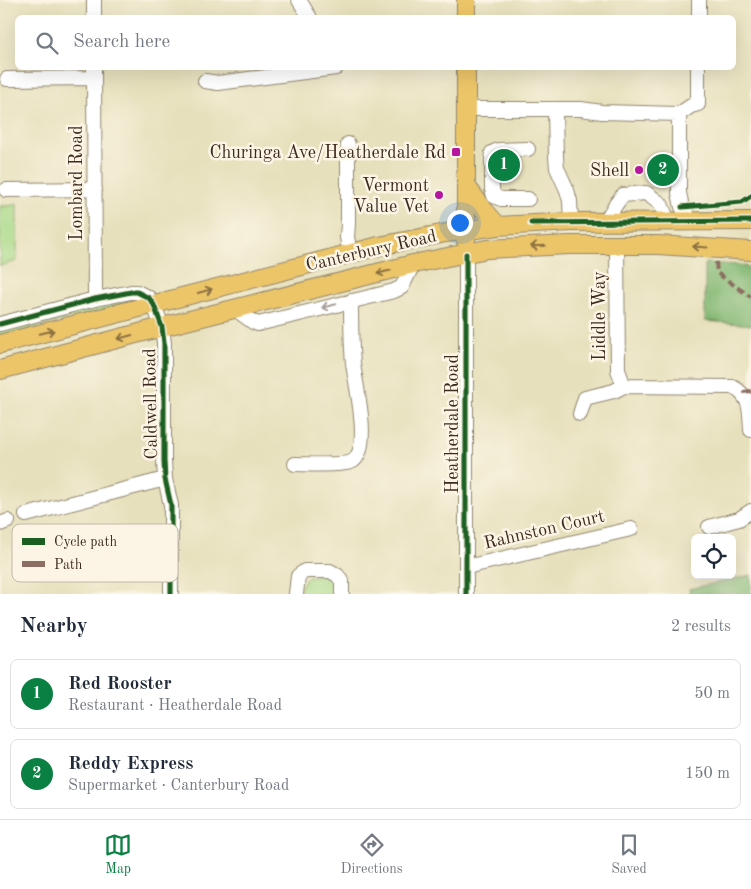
<!DOCTYPE html>
<html lang="en">
<head>
<meta charset="utf-8">
<style>
	body { margin:0; font-family:"Old Standard TT",serif; background:#f6f6f7; color:#1f2937 }
	.controls { position:absolute; right:15px; bottom:15px; display:grid; overflow:hidden; border-radius:8px; box-shadow:0 5px 20px #0002 }
	.controls button { width:45px; height:45px; display:grid; place-items:center; padding:0; border:0; border-bottom:1px solid #e0e1e3; background:#fff; color:#1f2937; font:25px sans-serif }
	.you { position:absolute; left:459px; top:222px; width:18px; height:18px; margin:-12px; border:4px solid #fff; border-radius:50%; background:#1a73e8; box-shadow:0 0 0 8px #1a73e833 }
	.badge { display:grid; place-items:center; width:32px; height:32px; border-radius:50%; background:#0b8043; color:#fff; font-size:16px; font-weight:700 }
	.pin { position:absolute; translate:-50% -50%; border:2px solid #fff; box-shadow:0 1px 5px #0006 }
	.list { margin:0; padding:0; list-style:none }
	h2 { display:flex; justify-content:space-between; align-items:center; height:65px; margin:0; padding:0 20px; font-size:21px }
	h2 small { font-size:16px; font-weight:400; color:#747a83 }
	.list li { display:grid; grid-template-columns:32px 1fr auto; gap:15px; align-items:center; box-sizing:border-box; height:70px; margin:0 10px 10px; padding:0 10px; border:1px solid #e0e1e3; border-radius:8px }
	.list b { display:block; font-size:19px; white-space:nowrap }
	.list p { margin:0; font-size:16px; white-space:nowrap; color:#747a83 }
	.list em { font-size:16px; font-style:normal; color:#747a83 }
	.icon { flex:none; width:28px; height:28px; fill:none; stroke:currentColor; stroke-width:2; stroke-linecap:round; stroke-linejoin:round }
	.map { position:relative; flex:none; width:751px; height:594px; overflow:hidden }
	.search { position:absolute; background:#fff; box-shadow:0 5px 20px #0002; left:15px; right:15px; top:15px; height:55px; display:flex; align-items:center; gap:12px; box-sizing:border-box; padding:0 18px; border-radius:8px; color:#747a83; font-size:19px }
	.sheet { height:225px; background:#fff }
	nav { display:flex; justify-content:space-around; align-items:center; box-sizing:border-box; height:70px; border-top:1px solid #e0e1e3; background:#fff; font-size:14px; color:#747a83 }
	nav a { display:grid; justify-items:center; gap:2px }
	nav .on { color:#0b8043 }
	.map>svg:first-child { display:block }
	.green { fill:#a7d987; stroke:#718252 }
	.forest { fill:#85b974; stroke:#607249 }
	.lines { fill:none; stroke-linecap:round; stroke-linejoin:round }
	.minor-casing { stroke:#90856d; stroke-width:16 }
	.major-casing { stroke:#90856d; stroke-width:20 }
	.minor { stroke:#fff; stroke-width:14 }
	.major { stroke:#edc569; stroke-width:18 }
	.quiet { stroke:#8d6e63; stroke-width:4; stroke-dasharray:8 4; stroke-linecap:butt }
	.cycleway-casing { stroke:#fcf5e5; stroke-width:8 }
	.cycleway { stroke:#1b5e20; stroke-width:5 }
	.oneway { stroke:#8b7040 }
	.oneway2 { stroke:#a79f9a }
	.poi-dot { fill:#b5179e; stroke:#fcf5e5; stroke-width:2 }
	.labels { text-anchor:middle; stroke-width:5; stroke-linejoin:round; paint-order:stroke }
	.poi-label { font-size:18px; fill:#3b2a1e; stroke:#fcf5e5; text-anchor:end }
	.street-label { font-size:18px; fill:#3b2a1e; stroke:#fcf5e5 }
	.key { fill:#fcf5e5; stroke:#c2b8a9; stroke-width:1 }
	.key-label { font-size:14px; fill:#3b2a1e }
</style>
</head>
<body>
<div class="map">
<svg width="751" height="594" viewBox="0 0 751 594">
	<rect width="100%" height="100%" fill="#fcf5e5"/>
	<filter id="ink" filterUnits="userSpaceOnUse"><feTurbulence type="fractalNoise" baseFrequency=".02" numOctaves="2"/><feDisplacementMap in="SourceGraphic" scale="10" xChannelSelector="R" yChannelSelector="G"/><feConvolveMatrix kernelMatrix="1 2 1 2 8 2 1 2 1" color-interpolation-filters="sRGB"/></filter>
	<filter id="wash" filterUnits="userSpaceOnUse"><feTurbulence type="fractalNoise" baseFrequency=".0096" numOctaves="4" result="noise"/><feDisplacementMap in="SourceGraphic" scale="20" xChannelSelector="R" yChannelSelector="G"/><feGaussianBlur stdDeviation="1.12" result="paint"/><feColorMatrix in="noise" values="0 0 0 0 0 0 0 0 0 0 0 0 0 0 0 0 0 1.4 0 .05"/><feComposite in="paint" operator="in"/></filter>
	<g filter="url(#wash)">
		<rect width="100%" height="100%" fill="#e6e0bc"/>
		<path class="green" d="M17,203V261L0,266V206H10Z
			M125,296L137,297V301L0,337V328Z
			M323,574L337,582L338,594H299C304,577 306,577 323,574Z"/>
		<path class="forest" d="M705,263L740,265L751,268V325L705,321Z
			M751,575V594H690L689,589Z"/>
	</g>
	<g filter="url(#ink)">
		<g class="lines">
			<defs>
				<path id="minor" d="M94,0V18
					M299,0L310,18
					M699,18V0
					M94,68L95,299
					M7,79L94,78
					M205,81L218,83L336,68
					M467,109H581L602,112L679,114L691,106L698,104V68
					M555,110L556,157L557,168L567,190L570,201L571,222
					M679,114V193L682,207L691,221
					M348,144V224L347,237L350,254
					M6,190L95,189
					M528,199H501L494,196L492,189V153L498,150L528,149
					M605,222L616,204L623,195L646,193L661,204L668,221
					M617,245L618,370L624,386L733,387C751,397 750,410 751,430
					M466,254V594
					M235,309L253,322L258,324L394,291L402,287L413,264
					M0,324L95,299L131,292H137L149,298L154,305L162,327L164,343V461L165,479L171,505V594
					M580,414L585,398L614,391L624,386
					M295,464C306,464 346,466 353,461C372,447 355,383 353,363C351,342 351,321 351,301
					M26,515L165,479
					M0,524L8,521
					M709,527L739,519L751,511
					M466,567L631,529
					M296,594L298,576L305,571H330L337,575L342,581V594"/>
				<path id="major" d="M466,0V18
					M466,68V241
					M467,187L484,210L498,226
					M0,344L379,246L446,233L498,226L571,222L751,221
					M0,370L162,327L413,264L487,249L569,245H658L751,251"/>
			</defs>
			<use href="#minor" class="minor-casing"/>
			<use href="#major" class="major-casing"/>
			<use href="#minor" class="minor"/>
			<use href="#major" class="major"/>
			<path class="quiet" d="M716,262L717,273L751,297
				M743,392L751,391"/>
			<defs>
				<path id="cycleway" d="M682,207L742,202L751,196
					M531,223L751,221
					M466,254V594
					M0,324L95,299L131,292H137L149,298L154,305L162,327L164,343V461L165,479L171,505V594"/>
			</defs>
			<use href="#cycleway" class="cycleway-casing"/>
			<use href="#cycleway" class="cycleway"/>
		</g>
		<defs><path id="oneway-shaft" d="M-6 0H5M1.5-3L5.5 0L1.5 3" fill="none" stroke-width="1.6" stroke-linecap="round" stroke-linejoin="round" transform="scale(1.25)"/></defs>
		<g class="oneway">
			<use href="#oneway-shaft" transform="translate(538 246) rotate(178)"/>
			<use href="#oneway-shaft" transform="translate(700 247) rotate(-176)"/>
			<use href="#oneway-shaft" transform="translate(384 272) rotate(166)"/>
			<use href="#oneway-shaft" transform="translate(205 291) rotate(-15)"/>
			<use href="#oneway-shaft" transform="translate(47 332) rotate(-14)"/>
			<use href="#oneway-shaft" transform="translate(125 337) rotate(165)"/>
		</g>
		<use class="oneway2" href="#oneway-shaft" transform="translate(329 306) rotate(166)"/>
	</g>
	<g class="poi-dot">
		<rect x="451" y="147" width="10" height="10" rx="2.5"/>
		<circle cx="639" cy="170" r="5"/>
		<circle cx="439" cy="195" r="5"/>
	</g>
	<g class="labels">
		<g class="poi-label">
			<text x="446" y="158">Churinga Ave/Heatherdale Rd</text>
			<text x="629" y="176">Shell</text>
			<text x="429" y="191">Vermont<tspan x="429" dy="21">Value Vet</tspan></text>
		</g>
		<g class="street-label">
			<text transform="translate(76 183) rotate(-90)" y="6">Lombard Road</text>
			<text transform="translate(371 250) rotate(-13)" y="6">Canterbury Road</text>
			<text transform="translate(599 316) rotate(-90)" y="6">Liddle Way</text>
			<text transform="translate(150 404) rotate(-91)" y="6">Caldwell Road</text>
			<text transform="translate(452 424) rotate(-90)" y="6">Heatherdale Road</text>
			<text transform="translate(544 529) rotate(-13)" y="6">Rahnston Court</text>
		</g>
	</g>
	<rect x="12" y="524" width="166" height="58" rx="8" class="key"/>
	<rect x="22" y="538" width="23" height="7" fill="#1b5e20"/>
	<rect x="22" y="561" width="23" height="6" fill="#8d6e63"/>
	<g class="key-label">
		<text x="54" y="546">Cycle path</text>
		<text x="54" y="569">Path</text>
	</g>
</svg>
<div class="controls">
<button><svg class="icon" aria-label="locate" viewBox="0 0 24 24"><circle cx="12" cy="12" r="6"/><path d="M12 2v4M12 18v4M2 12h4M18 12h4"/></svg></button>
</div>
<div class="you"></div>
<div class="pin badge" style="left:504px;top:165px">1</div>
<div class="pin badge" style="left:663px;top:170px">2</div>
<div class="search"><svg class="icon" aria-label="search" viewBox="0 0 24 24"><circle cx="10" cy="10" r="6"/><path d="M15 15l6 6"/></svg>Search here</div>
</div>
<section class="sheet">
<h2>Nearby<small>2 results</small></h2>
<ul class="list">
<li><span class="badge">1</span><div><b>Red Rooster</b><p>Restaurant · Heatherdale Road</p></div><em>50 m</em></li>
<li><span class="badge">2</span><div><b>Reddy Express</b><p>Supermarket · Canterbury Road</p></div><em>150 m</em></li>
</ul>
</section>
<nav>
<a class="on"><svg class="icon" aria-label="map" viewBox="0 0 24 24"><path d="M3 6l6-2 6 2 6-2v14l-6 2-6-2-6 2zM9 4v14M15 6v14"/></svg>Map</a>
<a><svg class="icon" aria-label="directions" viewBox="0 0 24 24"><path d="M12 3l9 9-9 9-9-9zM9 14v-3h6M13 9l2 2-2 2"/></svg>Directions</a>
<a><svg class="icon" aria-label="saved" viewBox="0 0 24 24"><path d="M7 4h10v16l-5-4-5 4z"/></svg>Saved</a>
</nav>
</body>
</html>
